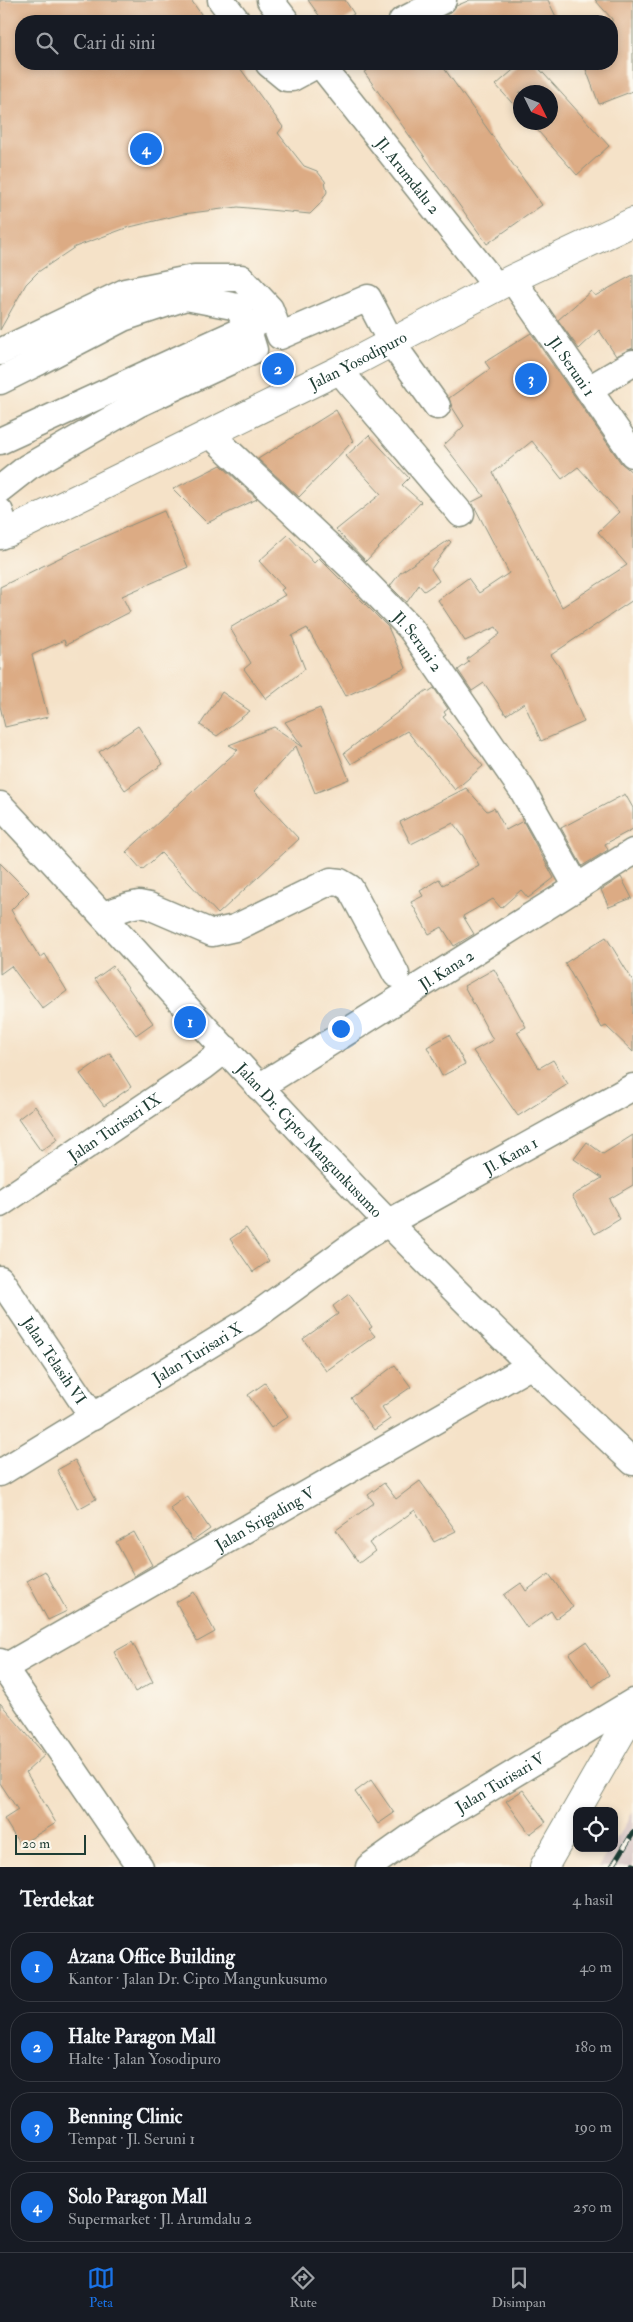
<!DOCTYPE html>
<html lang="id">
<head>
<meta charset="utf-8">
<style>
	body { margin:0; font-family:"IM FELL Double Pica",serif; background:#20242c; color:#f1f3f6 }
	.controls { position:absolute; right:15px; bottom:15px; display:grid; overflow:hidden; border-radius:10px; box-shadow:0 2px 8px #0003 }
	.controls button { width:45px; height:45px; display:grid; place-items:center; padding:0; border:0; border-bottom:1px solid #363941; background:#171b24; color:#f1f3f6; font:25px sans-serif }
	.compass { position:absolute; left:513px; top:85px; width:45px; height:45px; border-radius:50%; background:#171b24; box-shadow:0 2px 8px #0003; rotate:133deg }
	.scale { position:absolute; left:15px; bottom:12px; width:71px; box-sizing:border-box; padding-left:5px; border:2px solid #1f3d34; border-top:0; font-size:14px; line-height:18px; white-space:nowrap; color:#1f3d34; -webkit-text-stroke:4px #fbf7ec; paint-order:stroke }
	.you { position:absolute; left:340px; top:1028px; width:18px; height:18px; margin:-12px; border:4px solid #fff; border-radius:50%; background:#1a73e8; box-shadow:0 0 0 8px #1a73e833 }
	.badge { display:grid; place-items:center; width:32px; height:32px; border-radius:50%; background:#1a73e8; color:#fff; font-size:16px; font-weight:700 }
	.pin { position:absolute; translate:-50% -50%; border:2px solid #fff; box-shadow:0 1px 5px #0006 }
	.list { margin:0; padding:0; list-style:none }
	h2 { display:flex; justify-content:space-between; align-items:center; height:65px; margin:0; padding:0 20px; font-size:21px }
	h2 small { font-size:16px; font-weight:400; color:#9ea1a6 }
	.list li { display:grid; grid-template-columns:32px 1fr auto; gap:15px; align-items:center; box-sizing:border-box; height:70px; margin:0 10px 10px; padding:0 10px; border:1px solid #363941; border-radius:20px }
	.list b { display:block; font-size:19px; white-space:nowrap }
	.list p { margin:0; font-size:16px; white-space:nowrap; color:#9ea1a6 }
	.list em { font-size:16px; font-style:normal; color:#9ea1a6 }
	.icon { flex:none; width:28px; height:28px; fill:none; stroke:currentColor; stroke-width:2; stroke-linecap:round; stroke-linejoin:round }
	.map { position:relative; flex:none; width:633px; height:1867px; overflow:hidden }
	.search { position:absolute; background:#171b24; box-shadow:0 2px 8px #0003; left:15px; right:15px; top:15px; height:55px; display:flex; align-items:center; gap:12px; box-sizing:border-box; padding:0 18px; border-radius:20px; color:#9ea1a6; font-size:19px }
	.sheet { height:385px; background:#171b24 }
	nav { display:flex; justify-content:space-around; align-items:center; box-sizing:border-box; height:70px; border-top:1px solid #363941; background:#171b24; font-size:14px; color:#9ea1a6 }
	nav a { display:grid; justify-items:center; gap:2px }
	nav .on { color:#1a73e8 }
	.map>svg:first-child { display:block }
	.industrial { fill:#d2bfbf }
	.building { fill:#dcab84; fill-rule:evenodd }
	.lines { fill:none; stroke-linecap:round; stroke-linejoin:round }
	.minor-casing { stroke:#8a907e; stroke-width:29 }
	.major-casing { stroke:#8a907e; stroke-width:30 }
	.minor { stroke:#fff; stroke-width:26 }
	.major { stroke:#fff; stroke-width:28 }
	.rail-casing { stroke:#1f3d34; stroke-width:5.5 }
	.rail { stroke:#fbf7ec; stroke-width:4; stroke-dasharray:11; stroke-linecap:butt }
	.labels { text-anchor:middle; stroke-width:4.5; stroke-linejoin:round; paint-order:stroke }
	.street-label { font-size:16px; fill:#1f3d34; stroke:#fbf7ec }
</style>
</head>
<body>
<div class="map">
<svg width="633" height="1867" viewBox="0 0 633 1867">
	<rect width="100%" height="100%" fill="#fbf7ec"/>
	<filter id="ink" filterUnits="userSpaceOnUse"><feTurbulence type="fractalNoise" baseFrequency=".02" numOctaves="2"/><feDisplacementMap in="SourceGraphic" scale="10" xChannelSelector="R" yChannelSelector="G"/><feConvolveMatrix kernelMatrix="1 2 1 2 8 2 1 2 1" color-interpolation-filters="sRGB"/></filter>
	<filter id="wash" filterUnits="userSpaceOnUse"><feTurbulence type="fractalNoise" baseFrequency=".0096" numOctaves="4" result="noise"/><feDisplacementMap in="SourceGraphic" scale="20" xChannelSelector="R" yChannelSelector="G"/><feGaussianBlur stdDeviation="1.12" result="paint"/><feColorMatrix in="noise" values="0 0 0 0 0 0 0 0 0 0 0 0 0 0 0 0 0 1.4 0 .05"/><feComposite in="paint" operator="in"/></filter>
	<g filter="url(#wash)">
		<rect width="100%" height="100%" fill="#f5e2c8"/>
		<path class="industrial" d="M633,1812V1867H598L610,1848H614V1842Z"/>
		<g id="blocks">
			<path class="building" d="M0,0H191L206,21H21V64H237L283,127L278,133L304,166L317,171L325,181L327,192L320,204L310,214L238,207L183,214L126,228L75,247L38,272L26,284L0,330Z
				M308,0H345L354,14L343,21H323Z
				M470,0H548L558,21H434L450,13L456,6Z
				M595,0H633V91L599,104L584,64H612V19Z
				M376,64H441L542,205L487,244L364,72Z
				M520,64H535L609,146L577,175L530,122H550V92H520V112L496,85Z
				M633,275V348L616,356L599,330L579,349L558,320L591,291L595,296Z
				M531,333L621,463L633,473V600L551,655L561,669L584,722L541,741L524,703L506,715L484,683L472,691L458,670L469,662L467,659L500,634L496,627L465,641L438,600L468,578L479,593L509,573L472,502L484,496L444,445L464,426L452,407L449,398L490,369L485,362ZM532,441L562,479L578,467L619,512L598,532L627,565L562,607L493,473Z
				M336,410L353,441L299,497L258,459Z
				M369,435L409,478L402,485L421,502L366,561L336,530L381,494L346,456Z
				M221,465L257,499L207,523L173,489Z
				M164,511L188,567L122,596L130,612L66,645L64,640L32,655L48,717L5,727L0,706V587L94,541Z
				M288,535L314,563L319,558L388,627L406,668L346,696L307,628L292,636L305,669L266,699L244,669L251,663L230,628L285,595L281,590L284,588L259,561Z
				M449,540L451,542L431,569L439,581L424,591L419,585L407,602L402,598L390,586L401,572Z
				M434,688L448,709L444,712L446,715L443,717L483,766L455,790L407,731L351,764L344,753L427,690L428,692Z
				M222,692L250,711L217,736L200,725Z
				M320,708L349,779L315,793L296,746L254,791L299,839L218,914L161,853L142,870L126,852L238,750L229,745L274,727L303,747L285,722Z
				M138,726L163,764L125,790L99,752Z
				M466,788L487,811L494,808L506,830L523,821L554,878L528,898L521,890L501,908L493,899L463,916L474,934L454,946L442,927L429,934L411,902L423,896L420,891L439,879L443,885L479,865L464,837L453,823L411,844L400,822Z
				M625,794L633,808V829L605,844L608,850L582,866L561,828Z
				M0,863L29,892L11,910L40,958L45,954L67,991L43,1009L11,966L0,974Z
				M621,877L632,898L609,907L601,890Z
				M606,937L633,981V1052L606,1026L602,1028L565,963Z
				M113,966L153,1023L136,1035L95,979Z
				M494,969L526,1027L517,1032L539,1068L553,1060L568,1084L518,1116L473,1051L493,1040L464,986Z
				M449,1035L465,1064L442,1076L427,1047Z
				M110,1053L131,1087L104,1106L80,1074Z
				M35,1106L58,1139L41,1151L18,1119Z
				M633,1135V1185L609,1199L620,1219L595,1234L572,1196L602,1178L574,1159L587,1142L603,1154Z
				M246,1228L269,1261L253,1272L230,1239Z
				M349,1294L372,1327L369,1329L375,1336L326,1371L303,1339L338,1314L333,1306Z
				M395,1365L411,1387L382,1407L390,1419L374,1430L351,1398Z
				M265,1383L288,1416L271,1428L248,1395Z
				M75,1460L96,1499L78,1509L57,1470Z
				M420,1481L456,1531L434,1542L415,1510L369,1543L375,1551L359,1563L336,1530L374,1503L368,1495L384,1483L396,1499Z
				M187,1496L210,1529L193,1541L170,1508Z
				M134,1532L152,1565L134,1576L116,1542Z
				M45,1571L67,1611L48,1620L27,1581Z
				M549,1574L573,1607L556,1619L551,1611L527,1628L504,1595L521,1583L526,1591Z
				M194,1592L215,1632L197,1642L176,1602Z
				M132,1642L153,1682L135,1692L114,1652Z
				M586,1642L609,1675L593,1687L569,1654Z
				M0,1703L45,1755L26,1772L56,1823L20,1845L4,1819L18,1810L0,1783Z
				M371,1780L394,1813L378,1824L355,1792Z
				M523,1790L546,1822L530,1834L506,1801Z"/>
		</g>
	</g>
	<g filter="url(#ink)">
		<use href="#blocks" fill-opacity="0" stroke="#8a907e" stroke-width="1"/>
		<g class="lines">
			<defs>
				<g id="minor">
					<path d="M221,0L237,21"/>
					<path d="M270,0L286,21"/>
					<path d="M402,21L443,0"/>
					<path d="M269,64L286,78H292L318,64"/>
					<path id="s1" d="M320,64L497,287"/>
					<path id="s2" d="M512,279L633,454"/>
					<path d="M0,352L125,292L194,278H241L270,309L280,336L368,298L391,342L437,406"/>
					<path d="M339,370L461,514"/>
					<path d="M0,381L38,362"/>
					<path d="M589,389L633,363"/>
					<path id="s3" d="M210,434L349,565L411,629L523,791L577,887"/>
					<path d="M0,441L262,321"/>
					<path d="M0,489L28,467L138,404L254,350L247,327L238,307L186,297L123,318L38,362L27,341"/>
					<path d="M0,512L7,533L0,536"/>
					<path id="s4" d="M0,805C88,898 173,994 261,1088C380,1218 504,1342 633,1462"/>
					<path d="M103,915L129,906L139,904L149,906L212,933L235,928L331,881L340,882L350,888L396,974"/>
					<path id="s5" d="M259,1087L633,852"/>
					<path id="s6" d="M0,1204L203,1067L226,1049"/>
					<path id="s7" d="M0,1279L93,1417"/>
					<path id="s8" d="M0,1473L250,1320L361,1239L388,1223L633,1087"/>
					<path d="M0,1662L140,1867"/>
					<path id="s9" d="M0,1670L530,1366"/>
					<path id="s10" d="M369,1867L425,1827L633,1702"/>
				</g>
				<g id="major">
					<path id="s11" d="M7,533L339,370L512,279L633,222"/>
					<path d="M544,1867L633,1712"/>
				</g>
			</defs>
			<use href="#minor" class="minor-casing"/>
			<use href="#major" class="major-casing"/>
			<use href="#minor" class="minor"/>
			<use href="#major" class="major"/>
			<defs>
				<path id="rail" d="M612,1867L633,1833
					M632,1867L633,1865"/>
			</defs>
			<use href="#rail" class="rail-casing"/>
			<use href="#rail" class="rail"/>
		</g>
	</g>
	<g class="labels">
		<g class="street-label">
			<text dy="6" stroke="none"><textPath href="#s1" startOffset="142">Jl. Arumdalu 2</textPath></text>
			<text dy="6" stroke="none"><textPath href="#s11" startOffset="391">Jalan Yosodipuro</textPath></text>
			<text dy="6" stroke="none"><textPath href="#s2" startOffset="106">Jl. Seruni 1</textPath></text>
			<text dy="6" stroke="none"><textPath href="#s3" startOffset="294">Jl. Seruni 2</textPath></text>
			<text dy="6" stroke="none"><textPath href="#s5" startOffset="221">Jl. Kana 2</textPath></text>
			<text dy="6" stroke="none"><textPath href="#s6" startOffset="138">Jalan Turisari IX</textPath></text>
			<text dy="6" stroke="none"><textPath href="#s4" startOffset="456">Jalan Dr. Cipto Mangunkusumo</textPath></text>
			<text dy="6" stroke="none"><textPath href="#s8" startOffset="602">Jl. Kana 1</textPath></text>
			<text dy="6" stroke="none"><textPath href="#s8" startOffset="231">Jalan Turisari X</textPath></text>
			<text dy="6" stroke="none"><textPath href="#s7" startOffset="98">Jalan Telasih VI</textPath></text>
			<text dy="6" stroke="none"><textPath href="#s9" startOffset="305">Jalan Srigading V</textPath></text>
			<text dy="6" stroke="none"><textPath href="#s10" startOffset="156">Jalan Turisari V</textPath></text>
		</g>
	</g>
</svg>
<div class="controls">
<button><svg class="icon" aria-label="locate" viewBox="0 0 24 24"><circle cx="12" cy="12" r="6"/><path d="M12 2v4M12 18v4M2 12h4M18 12h4"/></svg></button>
</div>
<svg class="compass" viewBox="-18 -18 36 36"><path d="M0-13l5 13h-10z" fill="#e53935"/><path d="M0 13l5-13h-10z" fill="#9ea1a6"/></svg>
<div class="scale">20 m</div>
<div class="you"></div>
<div class="pin badge" style="left:190px;top:1022px">1</div>
<div class="pin badge" style="left:278px;top:369px">2</div>
<div class="pin badge" style="left:531px;top:379px">3</div>
<div class="pin badge" style="left:146px;top:149px">4</div>
<div class="search"><svg class="icon" aria-label="search" viewBox="0 0 24 24"><circle cx="10" cy="10" r="6"/><path d="M15 15l6 6"/></svg>Cari di sini</div>
</div>
<section class="sheet">
<h2>Terdekat<small>4 hasil</small></h2>
<ul class="list">
<li><span class="badge">1</span><div><b>Azana Office Building</b><p>Kantor · Jalan Dr. Cipto Mangunkusumo</p></div><em>40 m</em></li>
<li><span class="badge">2</span><div><b>Halte Paragon Mall</b><p>Halte · Jalan Yosodipuro</p></div><em>180 m</em></li>
<li><span class="badge">3</span><div><b>Benning Clinic</b><p>Tempat · Jl. Seruni 1</p></div><em>190 m</em></li>
<li><span class="badge">4</span><div><b>Solo Paragon Mall</b><p>Supermarket · Jl. Arumdalu 2</p></div><em>250 m</em></li>
</ul>
</section>
<nav>
<a class="on"><svg class="icon" aria-label="map" viewBox="0 0 24 24"><path d="M3 6l6-2 6 2 6-2v14l-6 2-6-2-6 2zM9 4v14M15 6v14"/></svg>Peta</a>
<a><svg class="icon" aria-label="directions" viewBox="0 0 24 24"><path d="M12 3l9 9-9 9-9-9zM9 14v-3h6M13 9l2 2-2 2"/></svg>Rute</a>
<a><svg class="icon" aria-label="saved" viewBox="0 0 24 24"><path d="M7 4h10v16l-5-4-5 4z"/></svg>Disimpan</a>
</nav>
</body>
</html>
